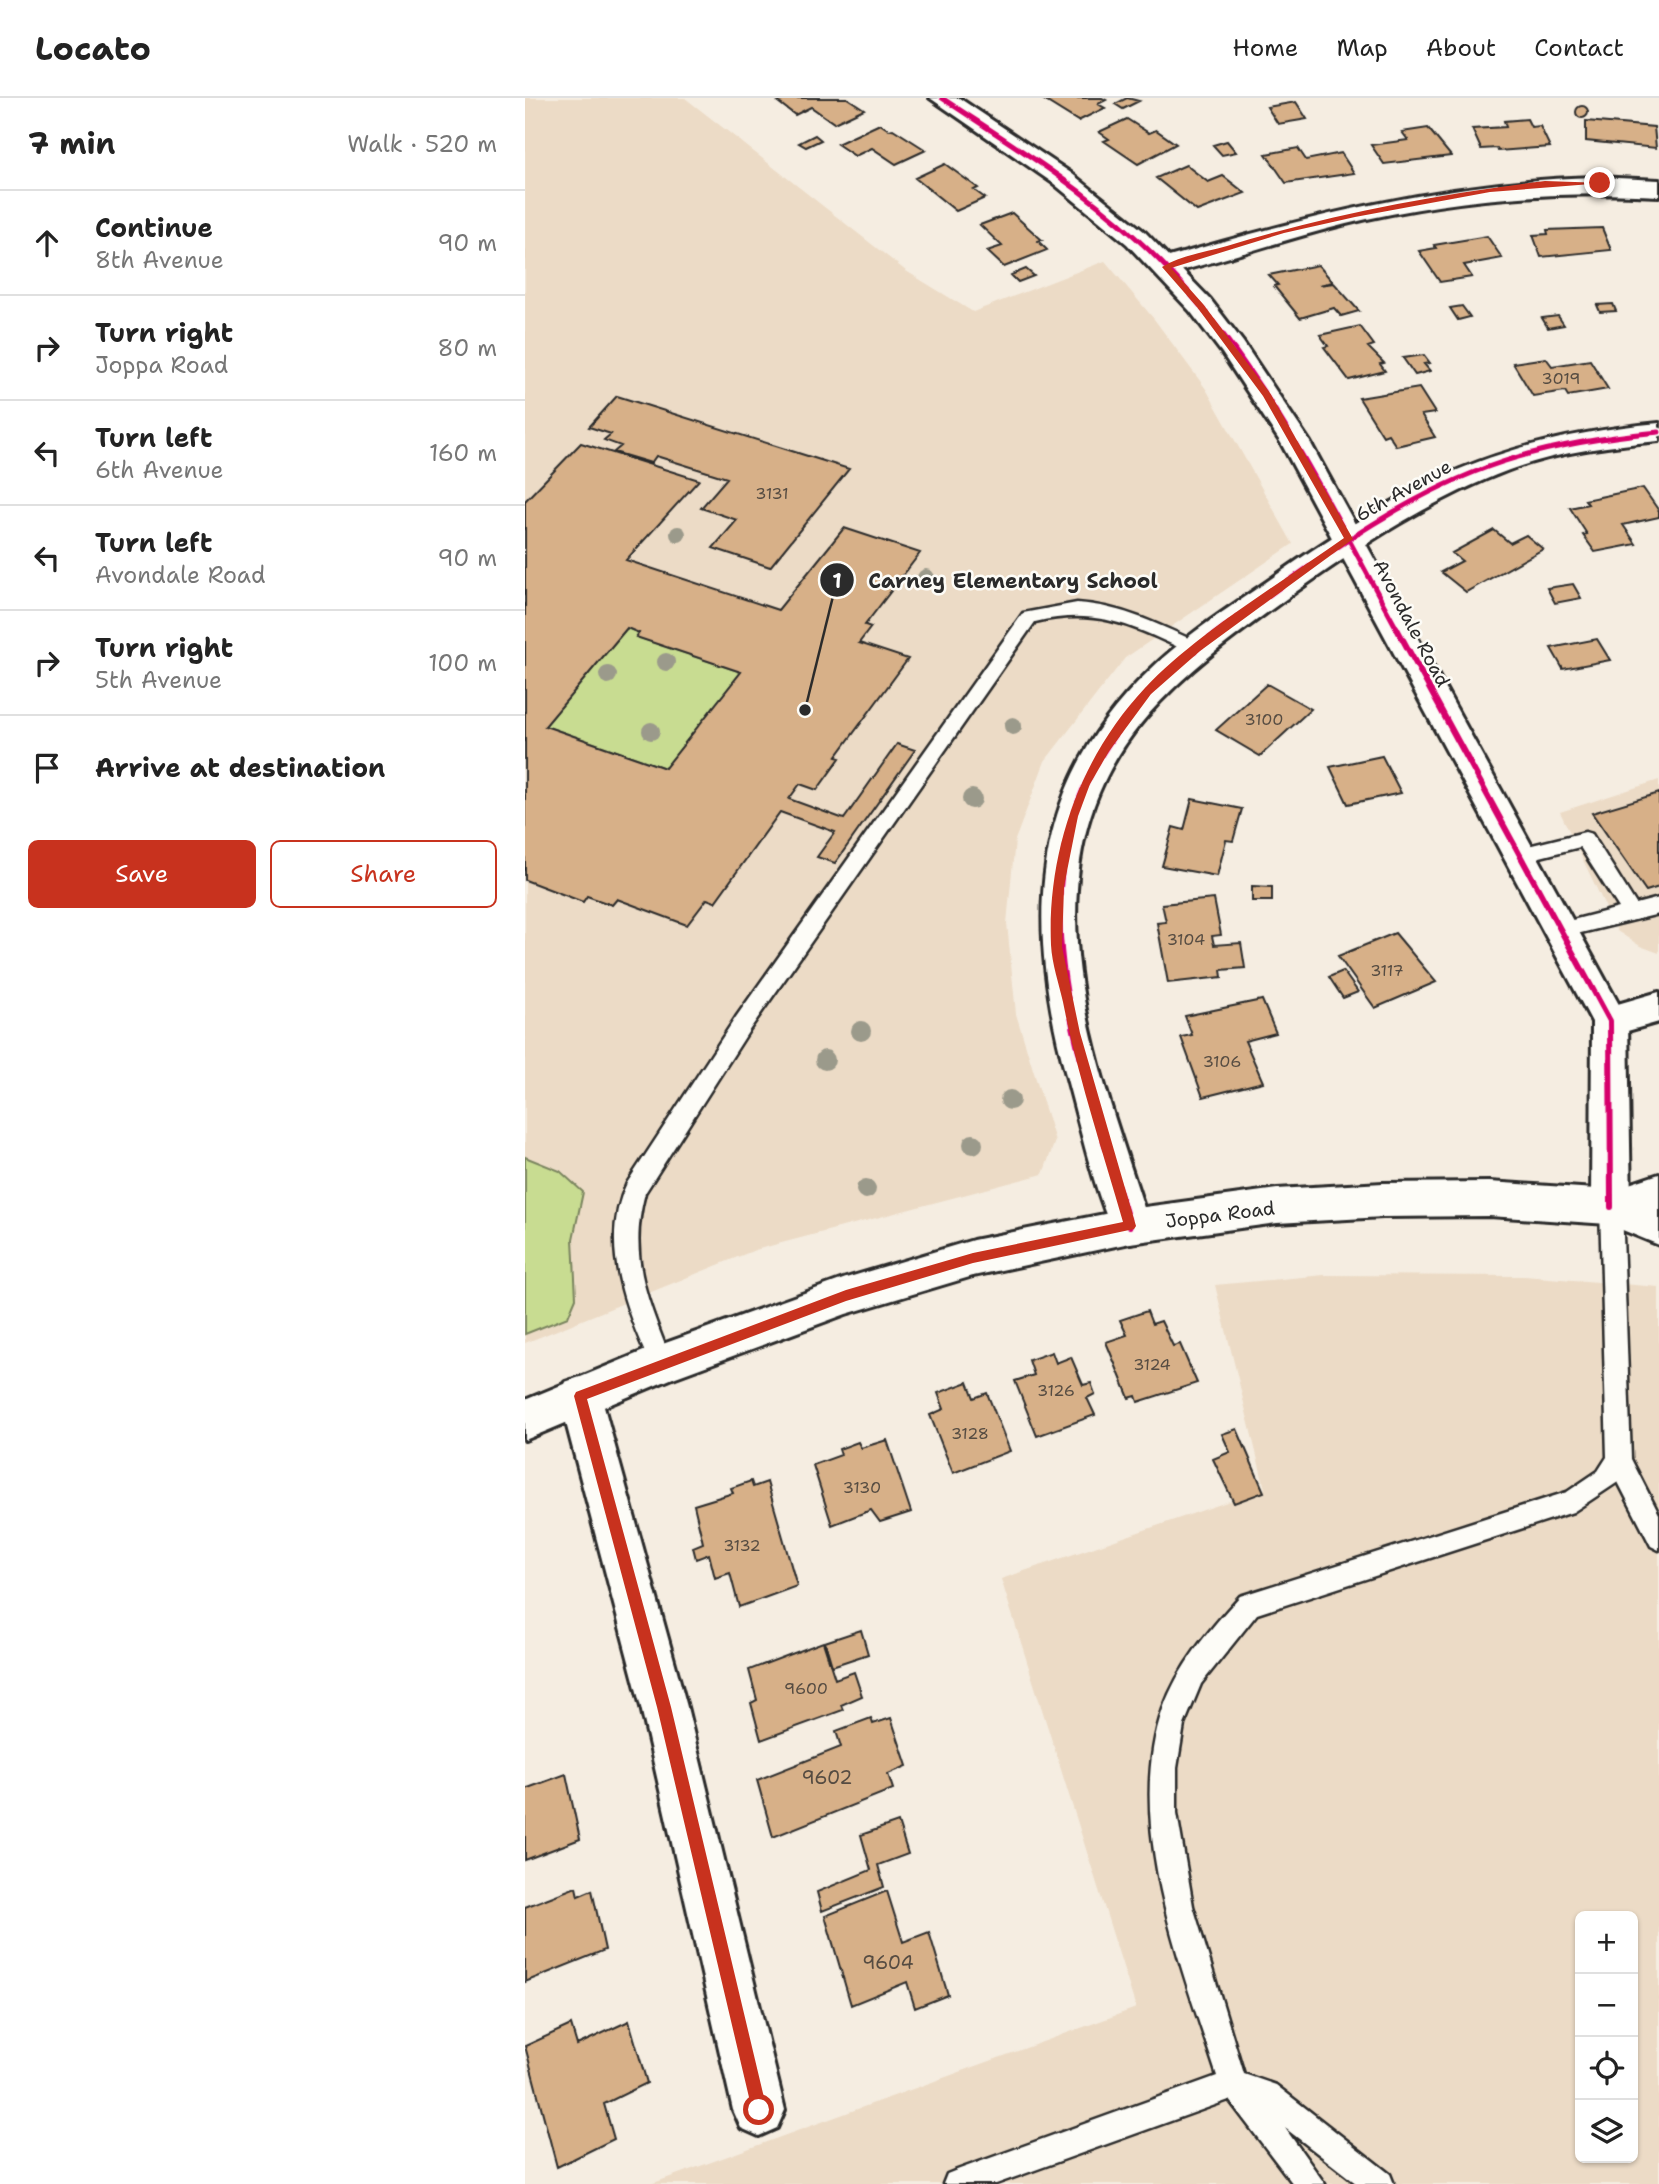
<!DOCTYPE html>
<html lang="en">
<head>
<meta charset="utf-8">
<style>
	body { margin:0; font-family:"Shantell Sans",sans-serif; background:#f6f6f6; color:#222 }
	.controls { position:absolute; right:21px; bottom:21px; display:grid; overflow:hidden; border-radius:10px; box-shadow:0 2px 5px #0004 }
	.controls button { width:63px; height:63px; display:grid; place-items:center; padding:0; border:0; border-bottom:2px solid #e0e0e0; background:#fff; color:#222; font:35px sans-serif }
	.stop { position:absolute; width:21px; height:21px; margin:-16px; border:5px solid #c8321e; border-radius:50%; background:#fff }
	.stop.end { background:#c8321e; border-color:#fff; box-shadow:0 2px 7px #0008 }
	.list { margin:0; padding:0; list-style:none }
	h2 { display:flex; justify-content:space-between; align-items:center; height:91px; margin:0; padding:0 28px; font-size:30px }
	h2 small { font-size:23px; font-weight:400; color:#767676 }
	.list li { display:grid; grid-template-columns:46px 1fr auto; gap:21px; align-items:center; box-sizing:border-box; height:105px; padding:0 28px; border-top:2px solid #e0e0e0 }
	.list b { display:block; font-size:26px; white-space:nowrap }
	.list p { margin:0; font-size:23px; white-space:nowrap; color:#767676 }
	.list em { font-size:23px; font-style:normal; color:#767676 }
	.actions { display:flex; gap:14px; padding:21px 28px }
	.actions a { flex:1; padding:16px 0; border:2px solid #c8321e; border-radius:10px; text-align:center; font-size:24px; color:#c8321e }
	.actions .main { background:#c8321e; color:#fff }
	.icon { flex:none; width:38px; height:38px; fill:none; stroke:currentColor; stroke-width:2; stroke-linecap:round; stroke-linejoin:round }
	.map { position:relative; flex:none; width:1134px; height:2086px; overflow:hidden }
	header { display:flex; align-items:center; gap:42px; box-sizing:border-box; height:98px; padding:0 35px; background:#fff; border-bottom:2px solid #e0e0e0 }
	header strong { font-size:33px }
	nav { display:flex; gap:38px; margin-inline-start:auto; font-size:24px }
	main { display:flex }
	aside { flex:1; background:#fff }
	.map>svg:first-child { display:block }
	.built { fill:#ecdbc6; fill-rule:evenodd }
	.green { fill:#c8dc91; stroke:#7a845e; stroke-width:2 }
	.building { fill:#d7b088; stroke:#2b2b2b; stroke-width:2; fill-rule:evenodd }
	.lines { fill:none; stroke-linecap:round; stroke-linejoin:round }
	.service-casing { stroke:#2b2b2b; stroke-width:5 }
	.minor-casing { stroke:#2b2b2b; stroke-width:6 }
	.tertiary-casing { stroke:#2b2b2b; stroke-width:6 }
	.primary-casing { stroke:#2b2b2b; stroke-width:6 }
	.service { fill:#fdfcf7; fill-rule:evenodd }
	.minor { fill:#fdfcf7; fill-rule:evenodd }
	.tertiary { fill:#fdfcf7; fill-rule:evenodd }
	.primary { fill:#fdfcf7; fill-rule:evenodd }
	.cycleway-far1-casing { stroke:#fdfcf7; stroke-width:9 }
	.cycleway-casing { stroke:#fdfcf7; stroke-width:10 }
	.cycleway-far1 { stroke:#d6006c; stroke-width:5 }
	.cycleway { stroke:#d6006c; stroke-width:6 }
	.tree { fill:#9b9a8b }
	.route { fill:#c8321e }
	.labels { text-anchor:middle; stroke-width:5; stroke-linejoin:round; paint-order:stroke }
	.number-label { font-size:16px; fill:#564c42 }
	.street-label { font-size:19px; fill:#2b2b2b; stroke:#fdfcf7 }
	.near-number-label { font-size:19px; fill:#564c42 }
	.leader { fill:none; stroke:#2b2b2b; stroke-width:2.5 }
	.callout-dot { fill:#2b2b2b; stroke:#fdfcf7; stroke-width:2.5 }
	.mark-label { font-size:21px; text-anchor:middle; font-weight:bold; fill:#fff }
	.callout-label { font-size:21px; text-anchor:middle; font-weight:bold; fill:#2b2b2b; stroke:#fdfcf7; stroke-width:5; stroke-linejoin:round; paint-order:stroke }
</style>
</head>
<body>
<header>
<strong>Locato</strong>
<nav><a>Home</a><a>Map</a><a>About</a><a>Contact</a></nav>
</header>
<main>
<aside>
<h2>7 min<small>Walk · 520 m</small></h2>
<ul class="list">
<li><svg class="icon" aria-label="ahead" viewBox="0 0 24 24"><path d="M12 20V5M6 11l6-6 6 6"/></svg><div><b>Continue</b><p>8th Avenue</p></div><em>90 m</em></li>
<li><svg class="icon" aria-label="right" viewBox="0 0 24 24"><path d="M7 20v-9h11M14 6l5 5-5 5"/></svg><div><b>Turn right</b><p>Joppa Road</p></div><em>80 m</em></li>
<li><svg class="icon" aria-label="left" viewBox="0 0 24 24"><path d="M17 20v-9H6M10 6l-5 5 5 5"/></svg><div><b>Turn left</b><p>6th Avenue</p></div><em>160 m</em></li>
<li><svg class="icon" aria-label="left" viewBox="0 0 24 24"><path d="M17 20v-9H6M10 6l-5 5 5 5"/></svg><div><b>Turn left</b><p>Avondale Road</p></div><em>90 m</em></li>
<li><svg class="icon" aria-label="right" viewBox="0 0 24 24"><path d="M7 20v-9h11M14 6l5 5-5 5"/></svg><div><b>Turn right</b><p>5th Avenue</p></div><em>100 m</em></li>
<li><svg class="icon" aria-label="arrive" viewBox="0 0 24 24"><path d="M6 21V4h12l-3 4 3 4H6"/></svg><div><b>Arrive at destination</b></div></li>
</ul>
<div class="actions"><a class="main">Save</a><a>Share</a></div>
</aside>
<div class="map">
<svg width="1134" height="2086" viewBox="0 0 1134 2086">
	<rect width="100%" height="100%" fill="#f5ede1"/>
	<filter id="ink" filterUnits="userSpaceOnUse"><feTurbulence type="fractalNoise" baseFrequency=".0143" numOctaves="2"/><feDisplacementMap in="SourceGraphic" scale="14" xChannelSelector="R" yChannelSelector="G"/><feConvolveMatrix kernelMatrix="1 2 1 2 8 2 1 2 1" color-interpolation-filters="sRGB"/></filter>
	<g filter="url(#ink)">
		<path class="built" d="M0,0H160L381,173L448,214L580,163L629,221L681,291L768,446L600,560L520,663L490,742L482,825L491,916L530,1043L518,1076L230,1152L0,1245Z
			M1134,682V855L1115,848L1092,833L1035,714Z
			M799,1177L999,1178L1134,1189V2086H126L611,1910L476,1481L740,1391L690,1187ZM1055,1818H1108V2060H1055Z"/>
		<path class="green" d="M102,530L114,535L112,539L216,574L140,670L20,628Z
			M0,1059L35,1073L58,1094L48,1141L51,1200L43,1219L0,1236Z"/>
		<path class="building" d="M263,0H322L339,11L309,25L286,9L270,17L253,4Z
			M522,0H577L581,2L573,6L580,10L553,23L519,2Z
			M602,0L614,3L598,11L590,6Z
			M771,4L782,21L753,26L742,9Z
			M1051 14a6 6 0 1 1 12 0a6 6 0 1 1-12 0Z
			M602,21L624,35L631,32L651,46L613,66L579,43L584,41L574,34Z
			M1002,21L1006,29L1015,28L1025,49L973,53L972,50L956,51L947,31L981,29L979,23Z
			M1061,23L1129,29L1131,50L1061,43Z
			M355,26L364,32L368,31L401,52L371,66L347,50L330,58L312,46Z
			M903,30L926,58L859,66L846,47L883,42L877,34Z
			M290,37L296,42L281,49L274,45Z
			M702,43L711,54L697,57L688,47Z
			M773,50L781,62L816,55L829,75L761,85L741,56Z
			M420,66L453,90L449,92L460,100L431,113L390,80Z
			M661,67L683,84L698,78L720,95L672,113L631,80Z
			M487,115L517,142L513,143L522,152L479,169L462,153L477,148L455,127Z
			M1077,130L1086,152L1016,159L1008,137L1023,136L1022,132Z
			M962,138L977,160L939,167L947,179L915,184L894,153L911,150L909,147Z
			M793,167L808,184L794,187L809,185L834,213L816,218L809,210L775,220L749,188L753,187L744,177Z
			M501,171L509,178L493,184L486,177Z
			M1088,206L1091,213L1075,214L1072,207Z
			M937,208L945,219L933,222L925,210Z
			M1033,218L1039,227L1023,230L1017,220Z
			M835,228L849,247L843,249L859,265L855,266L860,273L824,282L799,249L803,248L795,237Z
			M899,257L905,265L899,266L905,273L890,277L878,260Z
			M1021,260L1027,268L1065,262L1083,291L1043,298L1040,293L1008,298L988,265Z
			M894,290L910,315L896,317L910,339L871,348L863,336L858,338L834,300Z
			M92,298L324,371L245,469L188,450L212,422L176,410L202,380L131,358L126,365L89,354L96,348L79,342L86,336L64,329Z
			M56,345L174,382L101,462L253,512L319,430L395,455L340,527L346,529L334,545L383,561L311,659L315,660L292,692L275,686L264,701L319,721L372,646L390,652L310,765L292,759L310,734L255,714L190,804L182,801L162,827L92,801L87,807L62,798L58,804L0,782V403ZM102,530L114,535L111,539L216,574L140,670L20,628Z
			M1118,390L1134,413V419L1098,427L1111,446L1070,454L1058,437L1062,436L1045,410L1063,406L1060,402Z
			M969,432L985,445L1001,437L1018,451L941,494L916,474L937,463L927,455Z
			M1048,486L1056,500L1030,505L1022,490Z
			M1072,541L1085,562L1038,571L1026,550Z
			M742,586L786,611L735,658L691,632Z
			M857,658L876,695L823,706L805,669Z
			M1134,695V789L1121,793L1067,715Z
			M667,701L717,711L708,743L701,742L692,778L637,768L648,729L659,732Z
			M727,788L747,789V803H727Z
			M689,801L696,837L687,838L689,847L716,845L720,870L696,872L697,879L643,885L632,825L641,824L637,806Z
			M870,835L911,884L850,910L813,858Z
			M818,873L833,894L818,900L804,879Z
			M737,902L751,935L720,943L738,984L678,999L656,939L667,937L660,918Z
			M622,1213L627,1226L636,1223L648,1248L655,1246L672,1285L613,1304L611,1298L604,1300L581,1244L602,1237L595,1222Z
			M527,1254L531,1265L546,1259L558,1287L566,1285L570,1296L562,1300L570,1317L512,1338L490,1283L509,1277L504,1262Z
			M443,1284L449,1300L462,1295L485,1353L428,1375L405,1317L419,1311L413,1295Z
			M712,1331L739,1394L709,1405L688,1361L705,1354L697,1336Z
			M362,1342L386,1414L355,1424L346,1412L307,1427L288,1367L316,1357L314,1351L333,1344L336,1350Z
			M226,1383L228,1389L242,1384L272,1488L214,1509L205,1475L190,1480L184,1456L171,1461L168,1449L178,1445L169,1407L208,1395L206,1390Z
			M336,1532L343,1556L307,1568L300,1544Z
			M298,1544L310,1581L329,1574L337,1598L316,1607L318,1612L236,1642L226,1605L232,1602L224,1572Z
			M346,1620L348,1626L366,1620L382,1668L363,1676L368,1691L248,1739L232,1682L316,1649L311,1633Z
			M41,1676L55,1741L0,1762V1691Z
			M373,1724L383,1756L353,1767L359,1789L297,1813L292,1794L346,1772L336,1737Z
			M51,1789L53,1798L67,1792L80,1852L0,1884V1809Z
			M362,1793L378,1844L404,1834L423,1897L390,1910L382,1884L326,1907L300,1818Z
			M104,1923L122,1985L79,2006L89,2041L32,2069L0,1948L46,1927L52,1947Z"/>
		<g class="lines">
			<defs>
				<path id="service" d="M552,505C598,508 637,528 678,547L681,551L672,557L666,555C609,529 574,509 510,524L225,931L120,1095C102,1161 124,1205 147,1265L144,1272L136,1275L128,1272C102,1216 73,1146 102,1085L211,919L498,515Z
					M1060,734L1067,736L1111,806L1134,800V816L1035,840L1028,837L1025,832L1028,827L1094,810L1055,749L995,764L986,757L995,750Z
					M1086,1100L1094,1102L1097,1109L1106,1361L1134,1416V1452L1126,1448L1093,1384L1048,1414L732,1516L676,1586L659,1627L652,1670V1715L668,1808L719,1976L751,1987L865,2076L869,2086H832L760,2030L800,2086H768L704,2002L471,2086H418L422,2076L432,2072L692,1978C657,1869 598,1725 638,1611C654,1567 684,1532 715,1498L1042,1394L1073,1373L1082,1359L1075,1109L1078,1102Z"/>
				<path id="minor" d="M1071,79L1134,82V98C1028,92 924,101 821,126C760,141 701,162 640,177L630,175L627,169L630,163C776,120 919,83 1071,79Z
					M1134,325V343C1083,348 1032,354 984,372C907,401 839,446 772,493C661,573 562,641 552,791C544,906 591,1020 625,1128L619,1140L605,1145L591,1140C569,1093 556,1032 542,981C500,828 502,690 624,573C663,534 712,505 757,473C885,384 977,340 1134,325Z
					M1134,894V924L1085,938L1072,934L1067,923L1072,912Z
					M55,1279L70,1284L76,1298L162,1609L260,2012L252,2030L234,2038L216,2030L208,2012L116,1609L34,1298L40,1284Z"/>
				<path id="tertiary" d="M405,0H434L546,75L620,134L685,201L718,244L785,344L1103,923L1106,1109L1100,1121L1086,1126L1072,1121L1066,1109L1067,924L756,345L697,255L665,213L602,146L528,85Z"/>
				<path id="primary" d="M1134,1076V1147L1083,1126L964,1118L858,1119L752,1125L605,1145L448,1178L321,1216L148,1280L0,1342V1302L121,1252L321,1180L448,1142L605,1111L752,1091L858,1085L964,1084L1086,1092Z"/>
			</defs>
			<use href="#service" class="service-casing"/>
			<use href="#minor" class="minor-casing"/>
			<use href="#tertiary" class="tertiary-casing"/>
			<use href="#primary" class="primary-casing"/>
			<use href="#service" class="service"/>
			<use href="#minor" class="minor"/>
			<use href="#tertiary" class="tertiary"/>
			<use href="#primary" class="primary"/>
			<defs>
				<path id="cycleway-far1" d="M417,0C483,44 552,86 611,140C728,246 797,394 872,531
					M697,531C785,468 874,398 977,364C1028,347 1080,339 1134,334"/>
				<path id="cycleway" d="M871,529L1085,923L1086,1109
					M605,1128C532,889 458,703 700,529"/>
			</defs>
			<use href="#cycleway-far1" class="cycleway-far1-casing"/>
			<use href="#cycleway" class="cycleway-casing"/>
			<use href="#cycleway-far1" class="cycleway-far1"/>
			<use href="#cycleway" class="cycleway"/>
		</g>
		<g class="tree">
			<circle cx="153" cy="436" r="8"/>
			<circle cx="401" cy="480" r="9"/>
			<circle cx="141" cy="564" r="9"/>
			<circle cx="83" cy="577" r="9"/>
			<circle cx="488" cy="628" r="9"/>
			<circle cx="126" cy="633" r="9"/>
			<circle cx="447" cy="701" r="10"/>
			<circle cx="336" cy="933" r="10"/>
			<circle cx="300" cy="962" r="10"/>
			<circle cx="485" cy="1002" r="10"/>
			<circle cx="448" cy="1046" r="10"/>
			<circle cx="341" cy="1091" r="10"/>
		</g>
	</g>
	<path class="route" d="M1020,83L1079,85L965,94L830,119L759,135L646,170L678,206L745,295L828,441L675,553L626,596L584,653L565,686L553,718L539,788L537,849L555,935L611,1128L609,1131L448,1165L321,1203L62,1301L146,1609L242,2012L234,2019L227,2012L132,1609L49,1298L51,1294L321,1192L448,1155L598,1124C577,1051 553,979 538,904C534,886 527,866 526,847C522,754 555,659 620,590C672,535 756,485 819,440L738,298L672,209L637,169C654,158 681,154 702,148C806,116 913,96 1020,83Z"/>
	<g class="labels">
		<g class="number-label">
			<text x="1036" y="286">3019</text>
			<text x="247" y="401">3131</text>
			<text x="739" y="627">3100</text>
			<text x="661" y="847">3104</text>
			<text x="862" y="878">3117</text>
			<text x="697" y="969">3106</text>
			<text x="627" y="1272">3124</text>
			<text x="531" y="1298">3126</text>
			<text x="445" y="1341">3128</text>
			<text x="337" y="1395">3130</text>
			<text x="217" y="1453">3132</text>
			<text x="281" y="1596">9600</text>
		</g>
		<g class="street-label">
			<text transform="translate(878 392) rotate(-29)" y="7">6th Avenue</text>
			<text transform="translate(887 525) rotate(62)" y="7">Avondale Road</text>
			<text transform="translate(695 1116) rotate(-7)" y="7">Joppa Road</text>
		</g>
		<g class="near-number-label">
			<text x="302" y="1686">9602</text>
			<text x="363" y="1871">9604</text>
		</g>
	</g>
	<path class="leader" d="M280 612L312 482"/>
	<g class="callout-dot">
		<circle cx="280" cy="612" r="7"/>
		<circle cx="312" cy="482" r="18"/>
	</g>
	<g class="mark-label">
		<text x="312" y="490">1</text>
	</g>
	<g class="callout-label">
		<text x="488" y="490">Carney Elementary School</text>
	</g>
</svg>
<div class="controls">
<button>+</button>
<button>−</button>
<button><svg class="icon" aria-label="locate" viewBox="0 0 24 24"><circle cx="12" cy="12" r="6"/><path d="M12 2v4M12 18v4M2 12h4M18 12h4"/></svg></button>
<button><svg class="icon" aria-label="layers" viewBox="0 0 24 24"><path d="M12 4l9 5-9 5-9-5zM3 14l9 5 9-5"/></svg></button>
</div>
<div class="stop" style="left:234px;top:2012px"></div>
<div class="stop end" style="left:1075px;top:85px"></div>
</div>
</main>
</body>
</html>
